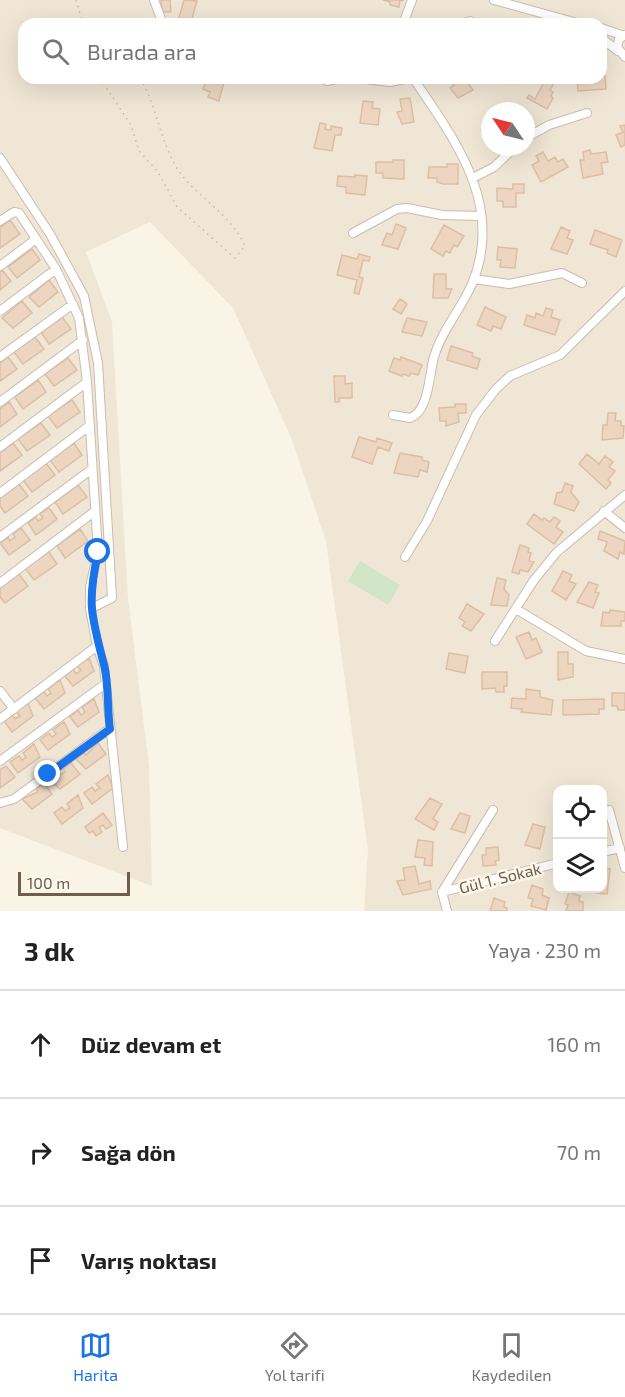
<!DOCTYPE html>
<html lang="tr">
<head>
<meta charset="utf-8">
<style>
	body { margin:0; font-family:"Exo 2",sans-serif; background:#f6f6f6; color:#222 }
	.controls { position:absolute; right:18px; bottom:18px; display:grid; overflow:hidden; border-radius:12px; box-shadow:0 6px 24px #0002 }
	.controls button { width:54px; height:54px; display:grid; place-items:center; padding:0; border:0; border-bottom:2px solid #e0e0e0; background:#fff; color:#222; font:30px sans-serif }
	.compass { position:absolute; left:481px; top:102px; width:54px; height:54px; border-radius:50%; background:#fff; box-shadow:0 6px 24px #0002; rotate:305deg }
	.scale { position:absolute; left:18px; bottom:15px; width:112px; box-sizing:border-box; padding-left:6px; border:3px solid #705d4e; border-top:0; font-size:16px; line-height:21px; white-space:nowrap; color:#705d4e; -webkit-text-stroke:4px #fdf8ec; paint-order:stroke }
	.stop { position:absolute; width:18px; height:18px; margin:-14px; border:4px solid #1a73e8; border-radius:50%; background:#fff }
	.stop.end { background:#1a73e8; border-color:#fff; box-shadow:0 2px 6px #0008 }
	.list { margin:0; padding:0; list-style:none }
	h2 { display:flex; justify-content:space-between; align-items:center; height:78px; margin:0; padding:0 24px; font-size:26px }
	h2 small { font-size:20px; font-weight:400; color:#767676 }
	.list li { display:grid; grid-template-columns:39px 1fr auto; gap:18px; align-items:center; box-sizing:border-box; height:108px; padding:0 24px; border-top:2px solid #e0e0e0 }
	.list b { display:block; font-size:22px; white-space:nowrap }
	.list em { font-size:20px; font-style:normal; color:#767676 }
	.icon { flex:none; width:33px; height:33px; fill:none; stroke:currentColor; stroke-width:2; stroke-linecap:round; stroke-linejoin:round }
	.map { position:relative; flex:none; width:625px; height:911px; overflow:hidden }
	.search { position:absolute; background:#fff; box-shadow:0 6px 24px #0002; left:18px; right:18px; top:18px; height:66px; display:flex; align-items:center; gap:15px; box-sizing:border-box; padding:0 21px; border-radius:18px; color:#767676; font-size:22px }
	.sheet { height:402px; background:#fff }
	nav { display:flex; justify-content:space-around; align-items:center; box-sizing:border-box; height:84px; border-top:2px solid #e0e0e0; background:#fff; font-size:16px; color:#767676 }
	nav a { display:grid; justify-items:center; gap:3px }
	nav .on { color:#1a73e8 }
	.map>svg:first-child { display:block }
	.residential { fill:#f0e6d5; fill-rule:evenodd }
	.green { fill:#d0e6c6 }
	.building { fill:#ecd6c1; stroke:#ddbea3; stroke-width:1.5 }
	.lines { fill:none; stroke-linecap:round; stroke-linejoin:round }
	.minor-casing { stroke:#cabcae; stroke-width:10 }
	.path { stroke:#d1b9a4; stroke-width:1.5; stroke-dasharray:1.5 4.5; stroke-linecap:butt }
	.minor { stroke:#fff; stroke-width:8 }
	.route { stroke:#1a73e8; stroke-width:8 }
	.labels { text-anchor:middle; stroke-width:5; stroke-linejoin:round; paint-order:stroke }
	.street-label { font-size:16px; fill:#705d4e; stroke:#fdf8ec }
</style>
</head>
<body>
<div class="map">
<svg width="625" height="911" viewBox="0 0 625 911">
	<rect width="100%" height="100%" fill="#faf4e6"/>
	<path class="residential" d="M0,0H625V911H364L368,850L326,541L292,440L233,308L150,222L86,252L112,322L128,599L149,765L152,886L0,828ZM24,24H601V78H24ZM490,111H526V147H490ZM558,790H602V888H558Z"/>
	<path class="green" d="M360,561L400,585L388,605L348,581Z"/>
	<path class="building" d="M161,0H170L171,12H162Z
		M184,0L197,1L191,22L178,21Z
		M383,0H404L400,1L399,7L390,5V2Z
		M601,76H605L606,89L578,91L577,78Z
		M207,78H225L219,101L208,97L210,92L203,89Z
		M448,78H464L473,90L458,98L450,88L454,85Z
		M546,78L554,83L550,90L553,92L551,96L553,98L547,109L527,98L529,95L535,99Z
		M410,98L414,122L402,124L397,112L402,111L400,99Z
		M363,101L373,102L372,108L380,109L378,125L360,123Z
		M320,123L326,124L325,129L331,130V126L342,128L341,135H335L332,151L314,148Z
		M490,125V143L488,144L481,130Z
		M625,125V145L621,147L616,135L623,132L620,126Z
		M590,150L591,154L606,152L608,162L601,163L603,174L583,178L580,160H584L583,152Z
		M543,152L548,161L555,157L558,162L563,159L568,167L541,182L532,165L539,161L536,156Z
		M393,160H404V179L383,178V173H376V162H393Z
		M447,164H458V184H443L437,182V178H428L429,167H447Z
		M355,175L367,176L365,195L346,193V187L337,186L338,176L355,177Z
		M513,184H524V193H516V207H503V201H497V188L513,189Z
		M10,220L20,234L0,248V228Z
		M396,224L406,228L398,249L382,245L387,233L392,235Z
		M444,225L464,236L457,247L454,245L450,253L446,251L443,256L431,249Z
		M561,227L570,231L567,238L573,240L567,254L551,249Z
		M595,230L622,240L616,257L607,253L608,250L590,244Z
		M498,247L517,249L515,268L500,267L501,260H497Z
		M32,249L40,260L17,278L8,267Z
		M359,254L370,257L369,261L363,260L359,277L363,278L359,294L354,293L357,280L337,275L342,255L357,259Z
		M2,270L11,281L0,290V272Z
		M434,274H446V289H452L448,298H433Z
		M49,280L58,292L39,307L29,297Z
		M400,299L407,304L401,314L393,309Z
		M22,301L32,313L13,328L2,318Z
		M485,307L506,317L501,329L493,326L491,331L477,325Z
		M546,308L553,310L551,317L560,320L555,335L524,325L527,315L535,318L536,313L543,316Z
		M62,317L71,329L49,344L41,332Z
		M407,318L427,322L422,336L402,332Z
		M35,337L44,349L23,364L14,352Z
		M451,346L473,353L472,356L480,359L477,369L447,360Z
		M8,357L17,369L0,381V363Z
		M401,357L422,365L418,375L411,373L409,376L403,374L402,376L389,371L394,358L400,360Z
		M68,358L77,370L54,386L45,374Z
		M334,376H345V384L352,383V398H339V402H335Z
		M38,380L46,392L23,409L15,397Z
		M72,400L80,412L57,428L48,416Z
		M9,402L17,414L0,427V409Z
		M455,404H466V413H458L459,422L446,426V421H440L439,408L455,407Z
		M608,413H616L615,421H621V426H624L623,438L602,440L603,425H607Z
		M41,423L50,435L27,451L18,439Z
		M359,437L376,442L377,438L392,443L389,451L378,447L372,464L352,457Z
		M13,443L22,455L0,471V453Z
		M74,443L82,455L59,472L50,460Z
		M400,453L422,457V460L429,462L427,472L420,470L418,477L394,473Z
		M587,454L599,464L605,456L613,462L609,467L615,471L608,480L611,483L606,489L579,464Z
		M46,463L55,475L32,492L23,480Z
		M565,483L573,486L571,492L579,502L574,511L554,504L557,493L562,492Z
		M19,484L28,496L5,513L0,506V498Z
		M78,485L87,497L63,514L55,502Z
		M49,508L57,519L36,535L28,523L36,517L38,521L43,518L40,514Z
		M534,514L542,520L544,518L550,522L554,517L560,521L556,527L563,532L554,544L527,524Z
		M21,528L30,540L9,555L0,543L8,537L10,541L15,537L13,534Z
		M80,529L88,541L65,558L57,546Z
		M600,531L625,541L624,554L620,552L618,559L604,551L607,542L598,539Z
		M520,545L529,548L528,552L531,553L529,561L534,562L528,572L520,570L519,574L512,572Z
		M49,552L57,564L34,580L25,568Z
		M563,571L572,575L569,581L576,584L566,600L552,591Z
		M19,574L28,586L5,603L0,597V588Z
		M497,578L506,580L504,589L509,595L507,606L491,605Z
		M589,582L598,585L595,592L599,593L593,608L577,602Z
		M467,604L484,614L471,631L462,626L465,622L459,618Z
		M610,610L625,612V621H621V626H601L603,612L609,613Z
		M529,632L532,640L536,638L542,652L526,659L516,637Z
		M558,652H568V664H573V677L558,680Z
		M449,653L468,656L465,673L446,669Z
		M89,658L94,671L73,686L65,676L73,669L76,674L81,670L77,666Z
		M482,672H507V686H504V692H496L495,688L482,689Z
		M60,680L65,693L44,709L35,698L44,692L47,696L51,693L48,689Z
		M526,689L540,691V697L553,700L551,715L521,712L522,709L511,708L512,698L526,699Z
		M612,693H625V710H618L617,706H612Z
		M94,699L99,712L78,727L70,717L78,710L81,715L85,712L82,707Z
		M604,699V709H599V714L563,715V700Z
		M28,703L33,716L12,732L4,721L12,715L15,719L20,716L16,711Z
		M64,722L70,734L48,750L40,740L49,733L52,737L56,734L53,730Z
		M98,743L106,754L86,769L76,759L84,753L86,755Z
		M34,744L40,757L18,773L10,762L19,756L22,760L26,757L23,753Z
		M71,763L80,774L60,789L50,780L65,772L63,769Z
		M6,766L15,777L0,788V770Z
		M108,775L113,788L92,804L84,793L92,787L95,791L100,788L96,784Z
		M44,783L52,794L32,809L22,799L38,792L36,789Z
		M78,795L83,808L62,824L54,813L62,807L65,811L70,808L67,804Z
		M430,798L442,804L433,819L438,822L434,830L415,819Z
		M103,813L112,825L106,829L103,825L99,827L102,832L96,836L93,831L89,833L85,827Z
		M460,813L470,816L465,833L451,829Z
		M533,824L545,827L540,849L525,845Z
		M418,840L433,842L432,866L424,865L425,858L415,857Z
		M498,847L499,860L495,861L496,865L483,866L482,855H486V848Z
		M415,866L419,884L430,881L431,889L403,895L397,881L405,880L403,868Z
		M602,868L610,869L607,894L596,893V888H602Z
		M532,885L543,889L542,895L549,898L546,910L531,906L533,899L528,898Z
		M569,892L580,896L579,901L583,902V911H566L568,905L565,904Z
		M494,898L505,902L504,907L507,908V911H490Z"/>
	<g class="lines">
		<defs>
			<path id="minor" d="M154,0L163,24
				M494,0L581,24
				M403,24L412,0
				M462,24L470,21L475,24
				M601,28L624,36
				M625,35L619,39L617,47L625,57
				M601,38L618,51
				M322,78L327,81L341,78
				M357,78L390,82L409,78
				M526,138L549,125L587,113
				M0,158L50,234L84,296L98,363L112,598L90,609
				M473,178L494,167L515,147
				M0,221L14,212L19,213L56,269L79,318L87,382L98,552L90,587V609L97,646L104,666L123,847
				M353,233L397,209L407,208L442,215L481,216
				M0,266L36,239
				M474,279L509,284L562,273L582,283
				M0,311L56,269
				M0,357L73,304
				M0,402L83,340
				M393,415L410,418C429,412 429,374 434,357C442,330 461,309 472,284C505,205 455,140 413,78
				M0,447L87,382
				M0,493L89,426
				M604,511L625,528
				M0,537L92,469
				M405,557L427,521L476,415L496,389L510,376L560,355L625,291
				M0,583L95,511
				M516,609L586,651L625,659
				M495,641L534,580L557,552L625,495
				M0,691L14,709
				M0,719L97,646
				M0,761L105,684
				M0,803L14,799L109,729
				M609,810L625,868
				M602,852L620,848
				M442,892L558,863
				M447,911L442,892L493,810"/>
		</defs>
		<use href="#minor" class="minor-casing"/>
		<path class="path" d="M76,0L83,24
			M84,23L90,24
			M100,78L131,125L139,151L158,172L177,207L235,258L245,246C229,210 188,193 173,161C159,134 156,105 140,78"/>
		<use href="#minor" class="minor"/>
	</g>
	<g class="lines">
		<path class="route" d="M48,774L110,729C107,709 109,684 104,665C91,614 87,604 98,552"/>
	</g>
	<g class="labels">
		<g class="street-label">
			<text transform="translate(500 878) rotate(-14)" y="6">Gül 1. Sokak</text>
		</g>
	</g>
</svg>
<div class="controls">
<button><svg class="icon" aria-label="locate" viewBox="0 0 24 24"><circle cx="12" cy="12" r="6"/><path d="M12 2v4M12 18v4M2 12h4M18 12h4"/></svg></button>
<button><svg class="icon" aria-label="layers" viewBox="0 0 24 24"><path d="M12 4l9 5-9 5-9-5zM3 14l9 5 9-5"/></svg></button>
</div>
<svg class="compass" viewBox="-18 -18 36 36"><path d="M0-13l5 13h-10z" fill="#e53935"/><path d="M0 13l5-13h-10z" fill="#767676"/></svg>
<div class="scale">100 m</div>
<div class="stop" style="left:98px;top:552px"></div>
<div class="stop end" style="left:48px;top:774px"></div>
<div class="search"><svg class="icon" aria-label="search" viewBox="0 0 24 24"><circle cx="10" cy="10" r="6"/><path d="M15 15l6 6"/></svg>Burada ara</div>
</div>
<section class="sheet">
<h2>3 dk<small>Yaya · 230 m</small></h2>
<ul class="list">
<li><svg class="icon" aria-label="ahead" viewBox="0 0 24 24"><path d="M12 20V5M6 11l6-6 6 6"/></svg><div><b>Düz devam et</b></div><em>160 m</em></li>
<li><svg class="icon" aria-label="right" viewBox="0 0 24 24"><path d="M7 20v-9h11M14 6l5 5-5 5"/></svg><div><b>Sağa dön</b></div><em>70 m</em></li>
<li><svg class="icon" aria-label="arrive" viewBox="0 0 24 24"><path d="M6 21V4h12l-3 4 3 4H6"/></svg><div><b>Varış noktası</b></div></li>
</ul>
</section>
<nav>
<a class="on"><svg class="icon" aria-label="map" viewBox="0 0 24 24"><path d="M3 6l6-2 6 2 6-2v14l-6 2-6-2-6 2zM9 4v14M15 6v14"/></svg>Harita</a>
<a><svg class="icon" aria-label="directions" viewBox="0 0 24 24"><path d="M12 3l9 9-9 9-9-9zM9 14v-3h6M13 9l2 2-2 2"/></svg>Yol tarifi</a>
<a><svg class="icon" aria-label="saved" viewBox="0 0 24 24"><path d="M7 4h10v16l-5-4-5 4z"/></svg>Kaydedilen</a>
</nav>
</body>
</html>
